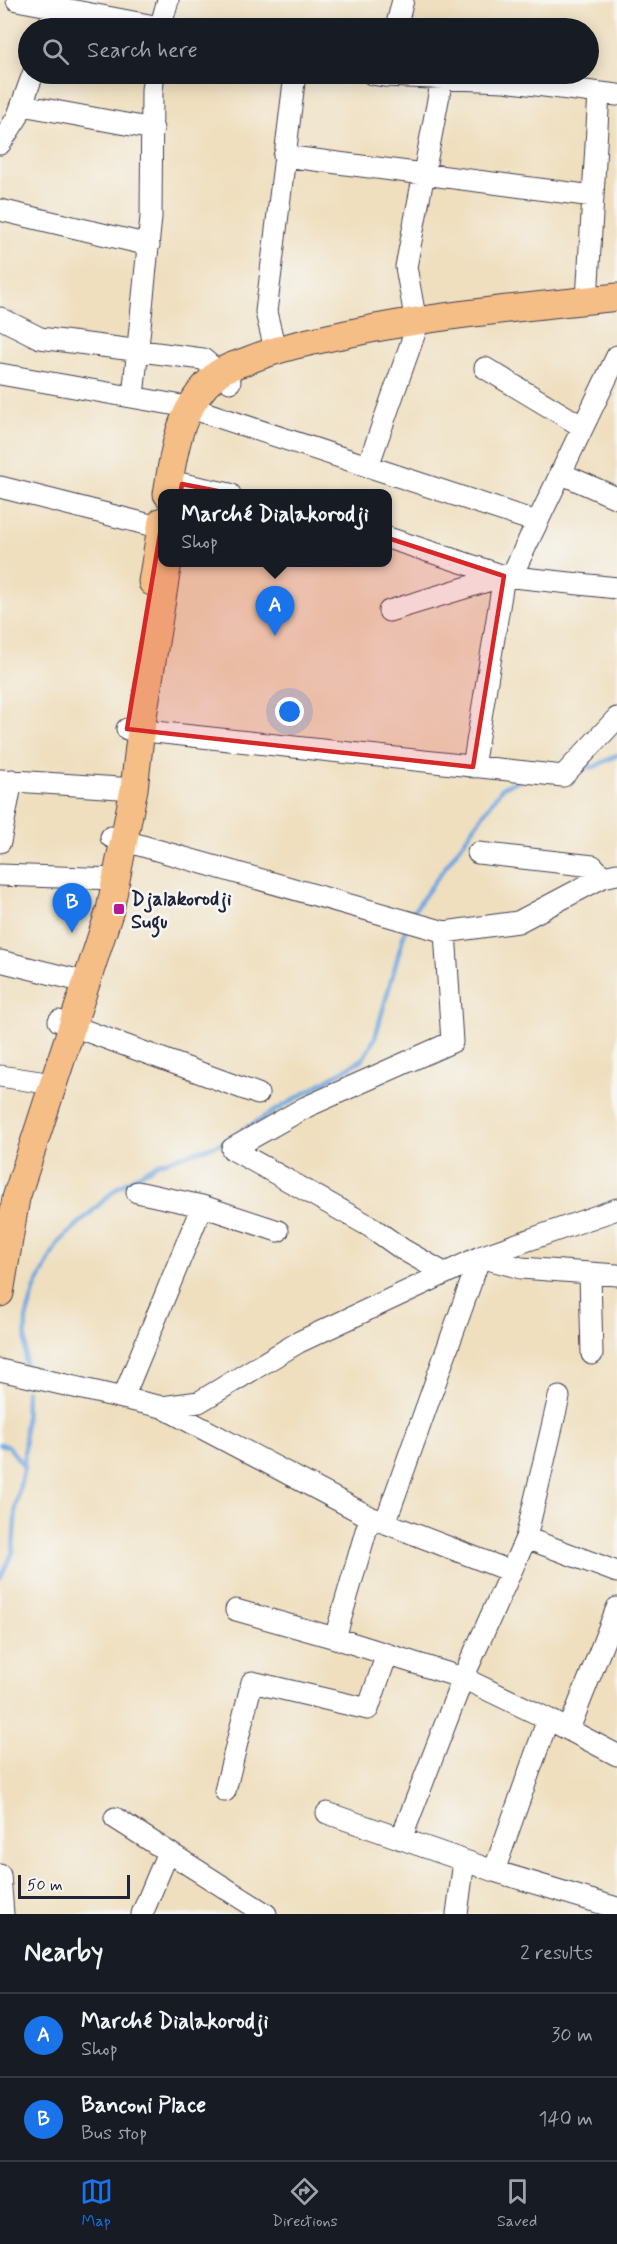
<!DOCTYPE html>
<html lang="en">
<head>
<meta charset="utf-8">
<style>
	body { margin:0; font-family:Mynerve,sans-serif; background:#242831; color:#f1f3f6 }
	.scale { position:absolute; left:18px; bottom:15px; width:112px; box-sizing:border-box; padding-left:6px; border:3px solid #22223b; border-top:0; font-size:16px; line-height:21px; white-space:nowrap; color:#22223b; -webkit-text-stroke:4px #f6f6f2; paint-order:stroke }
	.you { position:absolute; left:290px; top:712px; width:21px; height:21px; margin:-15px; border:4px solid #fff; border-radius:50%; background:#1a73e8; box-shadow:0 0 0 9px #1a73e833 }
	.badge { display:grid; place-items:center; width:39px; height:39px; border-radius:50%; background:#1a73e8; color:#fff; font-size:20px; font-weight:700 }
	.pin { position:absolute; translate:-50% -50px; filter:drop-shadow(0 2px 3px #0008) }
	.pin::after { content:''; position:absolute; top:32px; width:21px; height:18px; background:inherit; clip-path:polygon(0 0,100% 0,50% 100%) }
	.popup { position:absolute; left:158px; top:489px; width:234px; height:78px; box-sizing:border-box; display:grid; place-content:center; border-radius:12px; background:#171b24; filter:drop-shadow(0 2px 4px #0005); font-size:20px; white-space:nowrap; color:#9ea1a6 }
	.popup b { font-size:22px; color:#f1f3f6 }
	.popup::after { content:''; position:absolute; left:50%; top:100%; margin-left:-12px; border:12px solid transparent; border-top-color:#171b24 }
	.list { margin:0; padding:0; list-style:none }
	h2 { display:flex; justify-content:space-between; align-items:center; height:78px; margin:0; padding:0 24px; font-size:26px }
	h2 small { font-size:20px; font-weight:400; color:#9ea1a6 }
	.list li { display:grid; grid-template-columns:39px 1fr auto; gap:18px; align-items:center; box-sizing:border-box; height:84px; padding:0 24px; border-top:2px solid #363941 }
	.list b { display:block; font-size:22px; white-space:nowrap }
	.list p { margin:0; font-size:20px; white-space:nowrap; color:#9ea1a6 }
	.list em { font-size:20px; font-style:normal; color:#9ea1a6 }
	.icon { flex:none; width:33px; height:33px; fill:none; stroke:currentColor; stroke-width:2; stroke-linecap:round; stroke-linejoin:round }
	.map { position:relative; flex:none; width:617px; height:1914px; overflow:hidden }
	.search { position:absolute; background:#171b24; box-shadow:0 3px 15px #0003; left:18px; right:18px; top:18px; height:66px; display:flex; align-items:center; gap:15px; box-sizing:border-box; padding:0 21px; border-radius:33px; color:#9ea1a6; font-size:22px }
	.sheet { height:246px; background:#171b24 }
	nav { display:flex; justify-content:space-around; align-items:center; box-sizing:border-box; height:84px; border-top:2px solid #363941; background:#171b24; font-size:16px; color:#9ea1a6 }
	nav a { display:grid; justify-items:center; gap:3px }
	nav .on { color:#1a73e8 }
	.map>svg:first-child { display:block }
	.lines { fill:none; stroke-linecap:round; stroke-linejoin:round }
	.stream { stroke:#70a7de; stroke-width:4.5 }
	.minor-casing { stroke:#413e4f; stroke-width:23 }
	.major-casing { stroke:#413e4f; stroke-width:29 }
	.minor { stroke:#fff; stroke-width:21 }
	.major { stroke:#f6be87; stroke-width:27 }
	.marked { fill:#d62828; fill-opacity:0.2; stroke:#d62828; stroke-width:4.5; stroke-linejoin:round }
	.poi-dot { fill:#b5179e; stroke:#f6f6f2; stroke-width:2 }
	.labels { text-anchor:middle; stroke-width:5; stroke-linejoin:round; paint-order:stroke }
	.poi-label { font-size:20px; font-weight:bold; fill:#22223b; stroke:#f6f6f2; text-anchor:start }
</style>
</head>
<body>
<div class="map">
<svg width="617" height="1914" viewBox="0 0 617 1914">
	<rect width="100%" height="100%" fill="#f6f6f2"/>
	<filter id="ink" filterUnits="userSpaceOnUse"><feTurbulence type="fractalNoise" baseFrequency=".0167" numOctaves="2"/><feDisplacementMap in="SourceGraphic" scale="12" xChannelSelector="R" yChannelSelector="G"/><feConvolveMatrix kernelMatrix="1 2 1 2 8 2 1 2 1" color-interpolation-filters="sRGB"/></filter>
	<filter id="wash" filterUnits="userSpaceOnUse"><feTurbulence type="fractalNoise" baseFrequency=".008" numOctaves="4" result="noise"/><feDisplacementMap in="SourceGraphic" scale="24" xChannelSelector="R" yChannelSelector="G"/><feGaussianBlur stdDeviation="1.35" result="paint"/><feColorMatrix in="noise" values="0 0 0 0 0 0 0 0 0 0 0 0 0 0 0 0 0 1.4 0 .05"/><feComposite in="paint" operator="in"/></filter>
	<g filter="url(#wash)">
		<rect width="100%" height="100%" fill="#efdfbf"/>
		<g class="lines">
			<path class="stream" d="M580,768L594,767L617,755
				M410,916L503,787L520,780
				M25,1369L26,1319L35,1288L58,1243L118,1187L159,1163L217,1145L363,1059L375,1038L406,927
				M0,1444L9,1447L24,1467
				M0,1578L13,1552L16,1504L24,1467L26,1391"/>
		</g>
	</g>
	<g filter="url(#ink)">
		<g class="lines">
			<defs>
				<path id="minor" d="M17,0L165,28
					M48,28L57,0
					M160,28L168,0
					M396,28L403,0
					M372,74L384,76L504,81L617,95
					M22,105L153,129
					M0,144L17,118L33,74
					M284,156L593,196
					M0,210L149,245
					M587,300L599,93
					M0,318L40,338L203,359L230,382
					M416,322L406,267L442,79
					M275,349L266,312L295,74
					M485,368L583,427
					M0,374L188,407L537,522
					M133,397L151,217L152,90L154,74
					M368,466L419,321
					M560,473L617,498
					M169,481L230,494
					M0,487L162,528
					M388,538L504,576L617,588
					M511,577L617,356
					M389,611L504,576
					M127,729L563,776L617,718
					M473,767L504,576
					M0,780L134,789
					M111,837L445,932L518,922L603,877L617,874
					M0,842L12,780
					M478,853L593,866L603,877
					M0,875L116,879
					M0,961L73,979
					M59,1021L258,1094
					M0,1076L40,1082
					M232,1149L306,1107L452,1042L445,932
					M232,1149L371,1227L402,1249L444,1273
					M137,1192L202,1206L278,1231
					M590,1275L592,1354
					M0,1370L162,1407L199,1402L299,1342L480,1257L521,1268L617,1275
					M123,1398L202,1206
					M162,1407L370,1517L510,1571
					M385,1523L480,1257L617,1209
					M526,1538L617,1572
					M236,1610L335,1638L463,1678L548,1719L617,1755
					M335,1638L370,1517
					M569,1729L617,1608
					M225,1791L252,1682L368,1709L387,1654
					M327,1813L494,1871L617,1908
					M115,1818L266,1914
					M401,1839L463,1678L526,1538L559,1397
					M494,1871L548,1719
					M0,1875L3,1914
					M142,1914L168,1852
					M457,1914L464,1861"/>
				<path id="major" d="M167,494C175,446 179,408 216,375C225,367 239,364 249,360C281,347 313,341 346,334C435,315 527,307 617,297
					M152,582L162,521
					M0,1293L16,1198L110,910L134,789L141,729L168,562"/>
			</defs>
			<use href="#minor" class="minor-casing"/>
			<use href="#major" class="major-casing"/>
			<use href="#minor" class="minor"/>
			<use href="#major" class="major"/>
		</g>
	</g>
	<path class="marked" d="M182,484L284,504L504,576L473,767L127,729L161,528L174,530Z"/>
	<rect class="poi-dot" x="113" y="903" width="12" height="12" rx="3"/>
	<g class="labels">
		<g class="poi-label">
			<text x="131" y="905">Djalakorodji<tspan x="131" dy="23">Sugu</tspan></text>
		</g>
	</g>
</svg>
<div class="scale">50 m</div>
<div class="you"></div>
<div class="pin badge" style="left:275px;top:636px">A</div>
<div class="popup"><b>Marché Dialakorodji</b>Shop</div>
<div class="pin badge" style="left:72px;top:933px">B</div>
<div class="search"><svg class="icon" aria-label="search" viewBox="0 0 24 24"><circle cx="10" cy="10" r="6"/><path d="M15 15l6 6"/></svg>Search here</div>
</div>
<section class="sheet">
<h2>Nearby<small>2 results</small></h2>
<ul class="list">
<li><span class="badge">A</span><div><b>Marché Dialakorodji</b><p>Shop</p></div><em>30 m</em></li>
<li><span class="badge">B</span><div><b>Banconi Place</b><p>Bus stop</p></div><em>140 m</em></li>
</ul>
</section>
<nav>
<a class="on"><svg class="icon" aria-label="map" viewBox="0 0 24 24"><path d="M3 6l6-2 6 2 6-2v14l-6 2-6-2-6 2zM9 4v14M15 6v14"/></svg>Map</a>
<a><svg class="icon" aria-label="directions" viewBox="0 0 24 24"><path d="M12 3l9 9-9 9-9-9zM9 14v-3h6M13 9l2 2-2 2"/></svg>Directions</a>
<a><svg class="icon" aria-label="saved" viewBox="0 0 24 24"><path d="M7 4h10v16l-5-4-5 4z"/></svg>Saved</a>
</nav>
</body>
</html>
